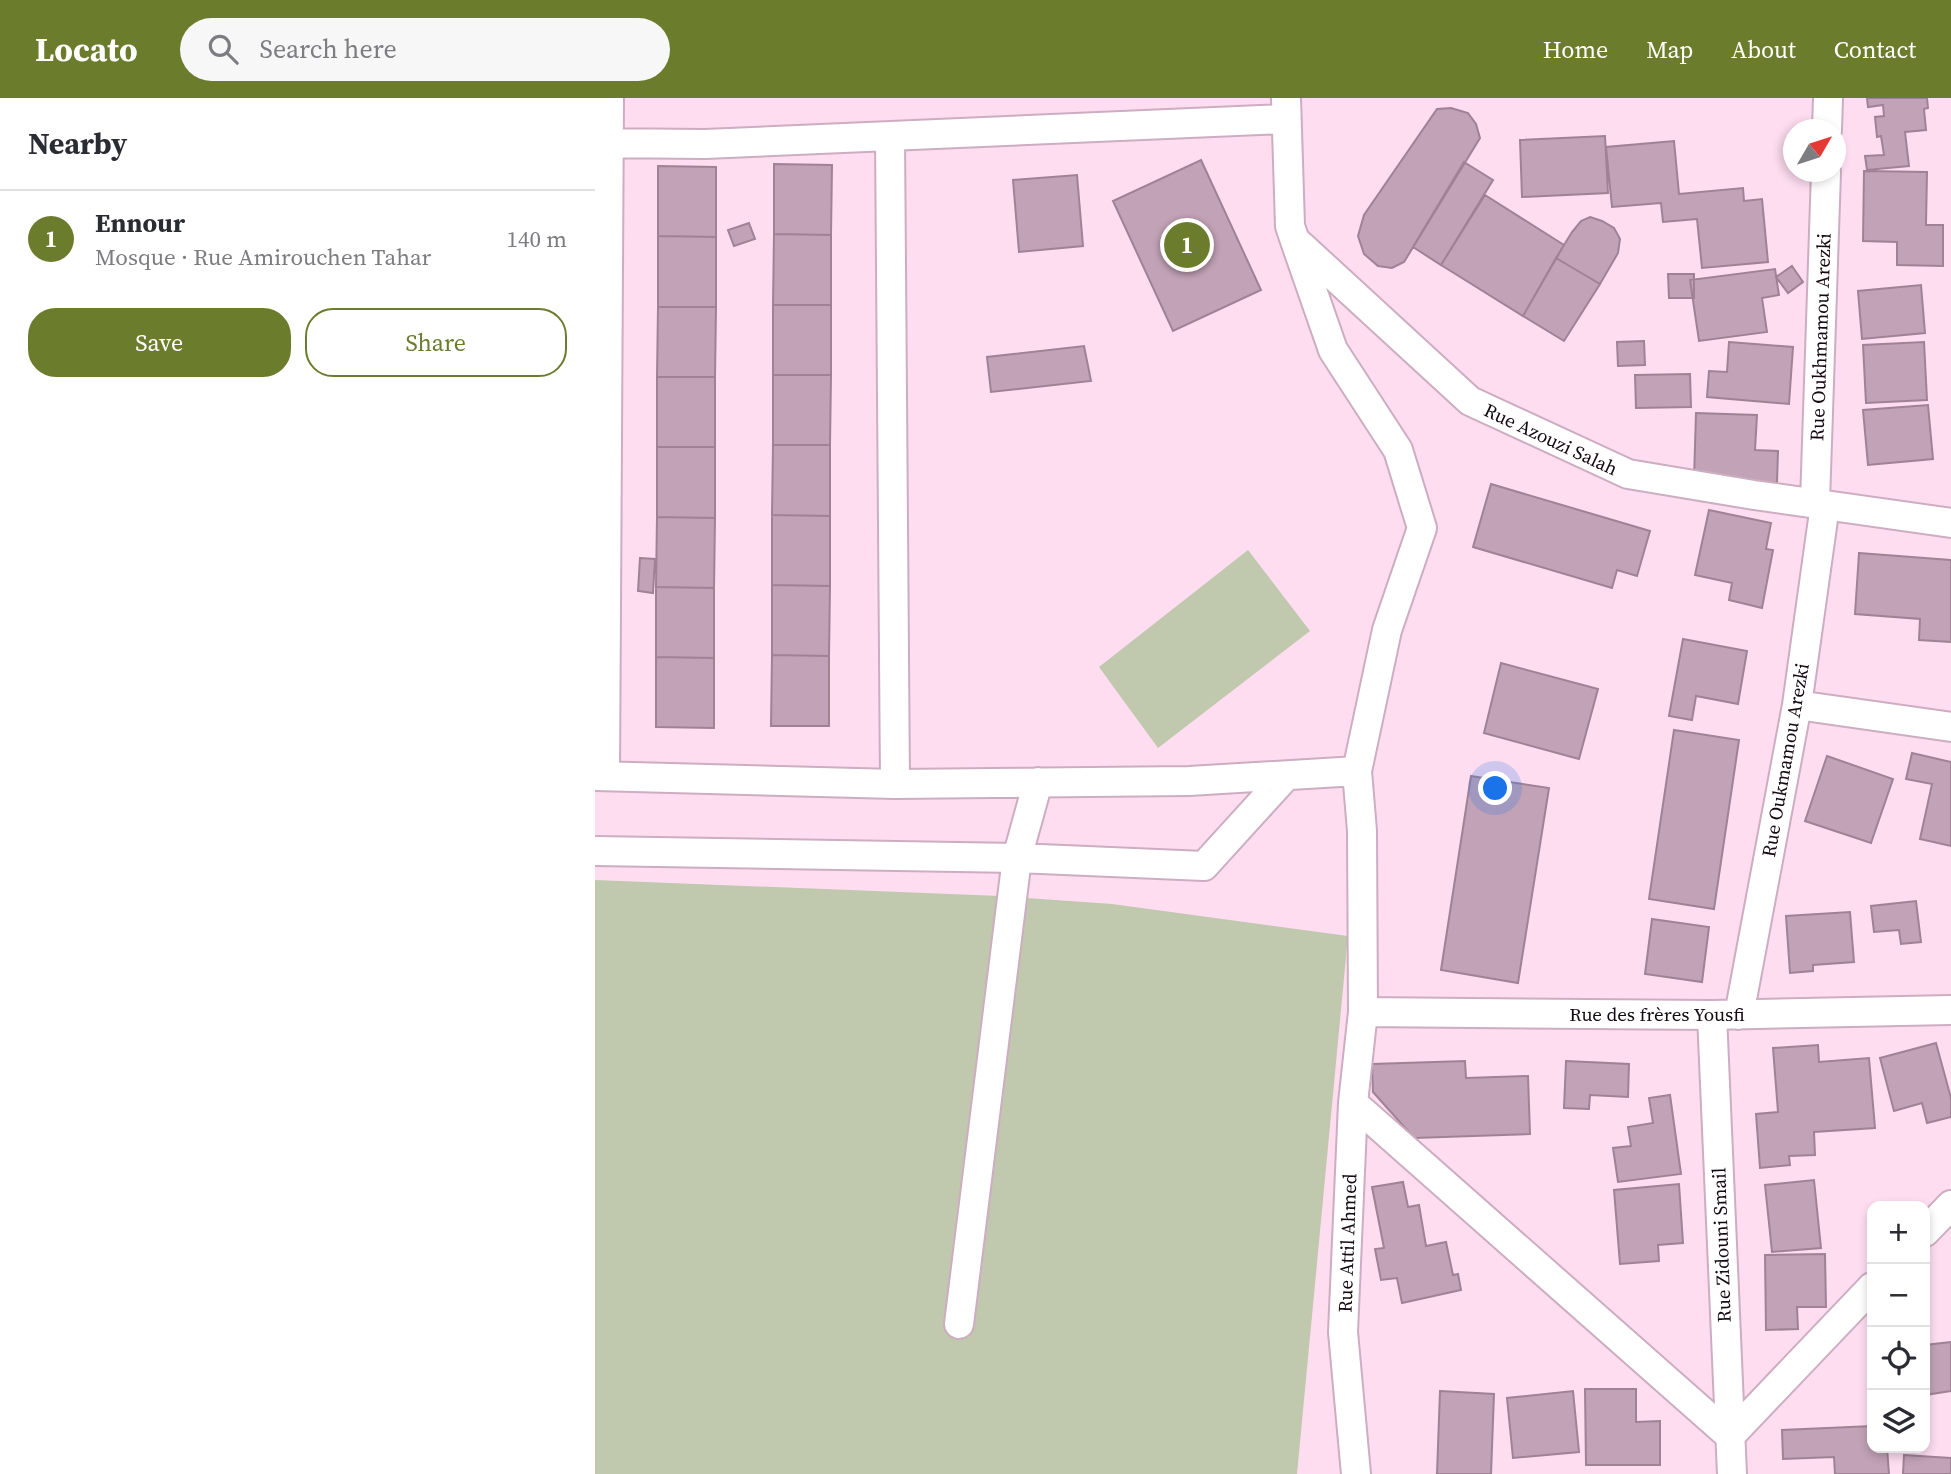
<!DOCTYPE html>
<html lang="en">
<head>
<meta charset="utf-8">
<style>
	body { margin:0; font-family:"Source Serif 4",serif; background:#f7f7f7; color:#2b2b33 }
	.controls { position:absolute; right:21px; bottom:21px; display:grid; overflow:hidden; border-radius:14px; box-shadow:0 4px 10px #0003 }
	.controls button { width:63px; height:63px; display:grid; place-items:center; padding:0; border:0; border-bottom:2px solid #e1e1e2; background:#fff; color:#2b2b33; font:35px sans-serif }
	.compass { position:absolute; left:1188px; top:21px; width:63px; height:63px; border-radius:50%; background:#fff; box-shadow:0 4px 10px #0003; rotate:51deg }
	.you { position:absolute; left:901px; top:691px; width:24px; height:24px; margin:-18px; border:5px solid #fff; border-radius:50%; background:#1a73e8; box-shadow:0 0 0 10px #1a73e833 }
	.badge { display:grid; place-items:center; width:46px; height:46px; border-radius:50%; background:#6b7d2d; color:#fff; font-size:23px; font-weight:700 }
	.pin { position:absolute; translate:-50% -50%; border:4px solid #fff; box-shadow:0 2px 7px #0006 }
	.list { margin:0; padding:0; list-style:none }
	h2 { display:flex; justify-content:space-between; align-items:center; height:91px; margin:0; padding:0 28px; font-size:30px }
	h2 small { font-size:23px; font-weight:400; color:#7c7c81 }
	.list li { display:grid; grid-template-columns:46px 1fr auto; gap:21px; align-items:center; box-sizing:border-box; height:98px; padding:0 28px; border-top:2px solid #e1e1e2 }
	.list b { display:block; font-size:26px; white-space:nowrap }
	.list p { margin:0; font-size:23px; white-space:nowrap; color:#7c7c81 }
	.list em { font-size:23px; font-style:normal; color:#7c7c81 }
	.actions { display:flex; gap:14px; padding:21px 28px }
	.actions a { flex:1; padding:16px 0; border:2px solid #6b7d2d; border-radius:28px; text-align:center; font-size:24px; color:#6b7d2d }
	.actions .main { background:#6b7d2d; color:#fff }
	.icon { flex:none; width:38px; height:38px; fill:none; stroke:currentColor; stroke-width:2; stroke-linecap:round; stroke-linejoin:round }
	.map { position:relative; flex:none; width:1356px; height:1376px; overflow:hidden }
	header { display:flex; align-items:center; gap:42px; box-sizing:border-box; height:98px; padding:0 35px; background:#6b7d2d; color:#fff }
	header strong { font-size:33px }
	nav { display:flex; gap:38px; margin-inline-start:auto; font-size:24px }
	.search { width:490px; height:63px; background:#f7f7f7; display:flex; align-items:center; gap:18px; box-sizing:border-box; padding:0 24px; border-radius:38px; color:#7c7c81; font-size:26px }
	main { display:flex }
	aside { flex:1; background:#fff }
	.map>svg:first-child { display:block }
	.green { fill:#c0c8ad }
	.building { fill:#c2a2b6; stroke:#a08295; stroke-width:2 }
	.lines { fill:none; stroke-linecap:round; stroke-linejoin:round }
	.street-casing { stroke:#cdadc1; stroke-width:32 }
	.street { stroke:#fff; stroke-width:28 }
	.labels { text-anchor:middle; stroke-width:6; stroke-linejoin:round; paint-order:stroke }
	.street-label { font-size:19px; fill:#140910; stroke:#fff }
</style>
</head>
<body>
<header>
<strong>Locato</strong>
<div class="search"><svg class="icon" aria-label="search" viewBox="0 0 24 24"><circle cx="10" cy="10" r="6"/><path d="M15 15l6 6"/></svg>Search here</div>
<nav><a>Home</a><a>Map</a><a>About</a><a>Contact</a></nav>
</header>
<main>
<aside>
<h2>Nearby<small></small></h2>
<ul class="list">
<li><span class="badge">1</span><div><b>Ennour</b><p>Mosque · Rue Amirouchen Tahar</p></div><em>140 m</em></li>
</ul>
<div class="actions"><a class="main">Save</a><a>Share</a></div>
</aside>
<div class="map">
<svg width="1356" height="1376" viewBox="0 0 1356 1376">
	<rect width="100%" height="100%" fill="#feddf1"/>
	<path class="green" d="M653,452L715,533L563,650L504,569Z
		M0,782L405,798L517,806L753,838L702,1376H0Z"/>
	<path class="building" d="M1272,0H1332L1333,10L1329,11L1331,32L1310,34L1314,68L1272,72L1270,58L1289,57L1286,38L1282,39L1280,19L1289,18L1288,7L1273,9Z
		M856,10L873,15L881,26L885,40L809,164L797,170L783,168L769,156L763,138L769,117L842,11Z
		M1010,38L1013,95L927,99L925,42Z
		M1079,43L1084,96L1148,90L1149,103L1167,101L1173,164L1107,170L1102,121L1068,124L1066,105L1017,109L1011,49Z
		M606,62L666,192L578,233L518,103Z
		M869,64L898,82L846,167L818,149Z
		M179,66L237,67L236,137L179,136Z
		M63,68L121,69V139L63,138Z
		M1269,73L1332,74L1331,127H1348V168L1302,167V144L1268,143Z
		M482,77L488,148L424,154L418,82Z
		M890,97L969,147L928,218L846,167Z
		M995,119L1007,123L1019,130L1025,141L1023,155L1005,186L961,160L977,134L986,123Z
		M154,125L160,141L139,148L133,132Z
		M179,136L236,137V207H178Z
		M63,138L121,139V209H63Z
		M961,160L1005,186L969,243L928,218Z
		M1197,168L1208,184L1193,195L1181,179Z
		M1180,171L1184,197L1167,200L1172,234L1104,243L1095,182Z
		M1073,176H1099V200H1074Z
		M1326,187L1330,235L1267,241L1263,193Z
		M178,207H236V277H178Z
		M63,209H121L120,279H62Z
		M1049,243L1050,267L1023,268L1022,244Z
		M1134,244L1198,249L1194,306L1112,299L1114,273L1132,274Z
		M1329,244L1332,302L1271,305L1268,247Z
		M489,248L496,283L396,294L392,259Z
		M1095,276L1096,309L1041,310L1040,277Z
		M178,277H236L235,347H178Z
		M62,279H120V349H62Z
		M1333,307L1338,361L1273,367L1268,312Z
		M1101,315L1162,317L1160,352L1183,353L1182,385L1099,381Z
		M178,347H235V418L177,417Z
		M62,349H120V420L62,419Z
		M896,386L1055,433L1042,478L1022,472L1017,490L878,449Z
		M1114,412L1176,425L1171,451L1178,452L1167,510L1134,502L1137,485L1100,477Z
		M177,417L235,418V488L177,487Z
		M62,419L120,420L119,490L61,489Z
		M1264,455L1356,462V544L1324,542L1325,521L1260,516Z
		M45,460L60,461L58,495L43,493Z
		M177,487L235,488L234,558L177,557Z
		M61,489L119,490V560L61,559Z
		M1088,541L1152,553L1143,606L1101,598L1097,622L1074,618Z
		M177,557L234,558V628H176Z
		M61,559L119,560V630L61,629Z
		M906,565L1003,591L984,661L889,635Z
		M1079,632L1144,642L1119,811L1054,801Z
		M1317,655L1356,664V748L1325,741L1337,686L1311,681Z
		M1232,658L1298,681L1276,745L1210,723Z
		M876,678L954,690L923,885L846,872Z
		M1321,803L1326,844L1306,846L1304,832L1279,834L1276,808Z
		M1255,814L1259,864L1218,867V873L1195,875L1191,818Z
		M1057,821L1114,829L1107,884L1050,876Z
		M1341,945L1356,1000V1019L1332,1025L1327,1005L1299,1013L1285,960Z
		M1223,947L1224,964L1274,960L1280,1030L1219,1034L1220,1057L1194,1058L1195,1067L1165,1070L1161,1016L1183,1014L1178,950Z
		M870,963L871,980L933,978L935,1036L819,1040L778,994L777,966Z
		M971,963L1034,966L1033,999L995,997L994,1011L969,1010Z
		M1075,997L1086,1076L1023,1084L1018,1050L1036,1048L1033,1029L1058,1025L1054,1000Z
		M1219,1082L1226,1150L1177,1154L1170,1087Z
		M808,1084L813,1109L824,1107L831,1148L851,1144L858,1177L863,1176L866,1192L807,1205L802,1180L786,1182L780,1151L789,1150L777,1089Z
		M1084,1086L1088,1145L1063,1147L1064,1163L1025,1166L1019,1092Z
		M1230,1156L1231,1209H1202L1203,1231L1171,1232L1170,1157Z
		M1356,1244V1293L1330,1297V1247Z
		M990,1291H1041V1324L1065,1323V1367H991Z
		M845,1293L899,1296L896,1376H842Z
		M978,1293L984,1354L918,1360L912,1300Z
		M1277,1328V1350H1292L1294,1376H1240L1239,1359L1188,1361L1187,1332Z
		M1309,1357L1356,1360V1376H1308Z"/>
	<g class="lines">
		<defs>
			<path id="street" d="M691,0L695,128L700,143L738,252L803,352L827,430L792,532L762,673L767,733L768,914L758,1005L748,1234L761,1376
				M1232,32L1233,0
				M295,38L300,686
				M0,45L110,46L690,21
				M702,144L875,303L1033,376L1159,397L1356,425
				M1220,404L1231,74
				M1202,607L1356,629
				M0,678L300,686L594,683L762,673
				M10,678L14,0
				M0,753L422,760L609,768L690,679
				M768,914L1117,917L1356,912
				M1117,917L1137,1376
				M1144,917L1202,607L1230,407
				M758,1005L1135,1338L1277,1189
				M1330,1134L1356,1107
				M364,1226L422,760L443,684"/>
		</defs>
		<use href="#street" class="street-casing"/>
		<use href="#street" class="street"/>
	</g>
	<g class="labels">
		<g class="street-label">
			<text transform="translate(1225 239) rotate(-88)" y="7">Rue Oukhmamou Arezki</text>
			<text transform="translate(956 341) rotate(25)" y="7">Rue Azouzi Salah</text>
			<text transform="translate(1190 662) rotate(-80)" y="7">Rue Oukmamou Arezki</text>
			<text x="1062" y="923">Rue des frères Yousfi</text>
			<text transform="translate(752 1145) rotate(-88)" y="7">Rue Attil Ahmed</text>
			<text transform="translate(1126 1147) rotate(-92)" y="7">Rue Zidouni Smail</text>
		</g>
	</g>
</svg>
<div class="controls">
<button>+</button>
<button>−</button>
<button><svg class="icon" aria-label="locate" viewBox="0 0 24 24"><circle cx="12" cy="12" r="6"/><path d="M12 2v4M12 18v4M2 12h4M18 12h4"/></svg></button>
<button><svg class="icon" aria-label="layers" viewBox="0 0 24 24"><path d="M12 4l9 5-9 5-9-5zM3 14l9 5 9-5"/></svg></button>
</div>
<svg class="compass" viewBox="-18 -18 36 36"><path d="M0-13l5 13h-10z" fill="#e53935"/><path d="M0 13l5-13h-10z" fill="#7c7c81"/></svg>
<div class="you"></div>
<div class="pin badge" style="left:592px;top:147px">1</div>
</div>
</main>
</body>
</html>
